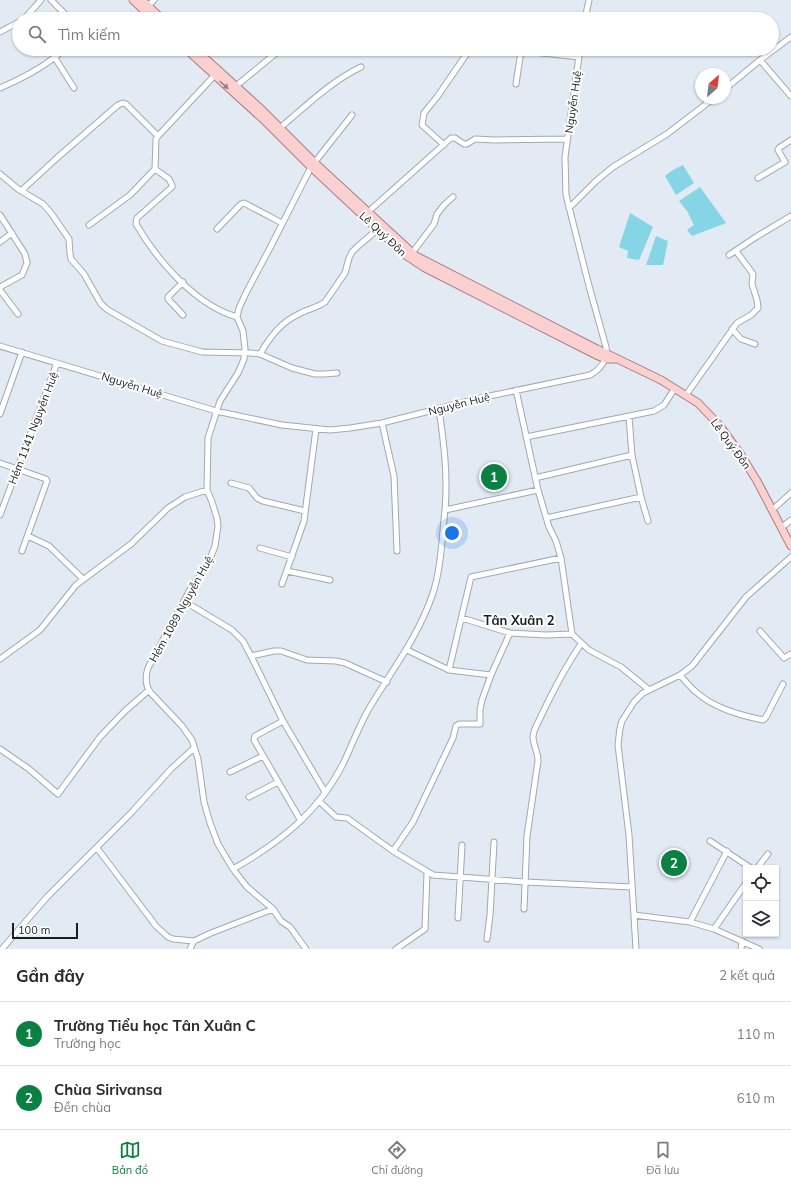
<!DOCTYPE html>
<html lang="vi">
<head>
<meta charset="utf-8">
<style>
	body { margin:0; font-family:Mulish,sans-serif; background:#f7f7f7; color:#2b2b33 }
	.controls { position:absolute; right:12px; bottom:12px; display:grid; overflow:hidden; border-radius:0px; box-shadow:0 1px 3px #0004 }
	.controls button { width:36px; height:36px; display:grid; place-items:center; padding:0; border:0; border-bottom:1px solid #e1e1e2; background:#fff; color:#2b2b33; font:20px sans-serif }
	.compass { position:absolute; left:695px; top:68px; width:36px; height:36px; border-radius:50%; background:#fff; box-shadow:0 1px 3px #0004; rotate:28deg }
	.scale { position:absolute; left:12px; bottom:10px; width:66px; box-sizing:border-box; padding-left:4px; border:2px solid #1b1e21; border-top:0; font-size:11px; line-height:14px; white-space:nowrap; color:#1b1e21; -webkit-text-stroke:3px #fff; paint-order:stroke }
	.you { position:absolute; left:452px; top:533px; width:14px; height:14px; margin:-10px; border:3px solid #fff; border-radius:50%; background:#1a73e8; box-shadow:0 0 0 6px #1a73e833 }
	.badge { display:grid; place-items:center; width:26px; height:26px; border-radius:50%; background:#0b8043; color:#fff; font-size:13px; font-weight:700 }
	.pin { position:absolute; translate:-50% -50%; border:2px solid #fff; box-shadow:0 1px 4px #0006 }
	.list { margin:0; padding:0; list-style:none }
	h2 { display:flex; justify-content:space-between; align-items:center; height:52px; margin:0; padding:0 16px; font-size:17px }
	h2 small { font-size:13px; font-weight:400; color:#7c7c81 }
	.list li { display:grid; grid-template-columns:26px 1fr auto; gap:12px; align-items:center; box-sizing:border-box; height:64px; padding:0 16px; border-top:1px solid #e1e1e2 }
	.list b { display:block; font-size:15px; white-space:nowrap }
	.list p { margin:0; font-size:13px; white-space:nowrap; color:#7c7c81 }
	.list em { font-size:13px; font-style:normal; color:#7c7c81 }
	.icon { flex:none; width:22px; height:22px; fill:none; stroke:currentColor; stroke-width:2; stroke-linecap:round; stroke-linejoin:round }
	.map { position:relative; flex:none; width:791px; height:949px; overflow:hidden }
	.search { position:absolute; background:#fff; box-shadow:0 1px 3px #0004; left:12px; right:12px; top:12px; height:44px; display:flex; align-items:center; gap:10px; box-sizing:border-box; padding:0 14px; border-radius:22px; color:#7c7c81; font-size:15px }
	.sheet { height:180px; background:#fff }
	nav { display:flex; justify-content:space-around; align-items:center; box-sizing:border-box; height:56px; border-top:1px solid #e1e1e2; background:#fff; font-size:11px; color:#7c7c81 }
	nav a { display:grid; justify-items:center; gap:2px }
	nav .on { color:#0b8043 }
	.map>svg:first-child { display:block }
	.water { fill:#85d5e7 }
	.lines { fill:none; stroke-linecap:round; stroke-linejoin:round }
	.minor-casing { stroke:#a1a9b2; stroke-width:7 }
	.major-casing { stroke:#ab7d7e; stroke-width:9 }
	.minor { stroke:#fff; stroke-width:5 }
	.major { stroke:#fbd0d0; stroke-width:7 }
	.oneway { fill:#968081 }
	.labels { text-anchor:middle; stroke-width:4; stroke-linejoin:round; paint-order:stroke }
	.street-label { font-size:11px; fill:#1b1e21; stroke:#fff }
	.quarter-label { font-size:13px; font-weight:bold; fill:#1b1e21; stroke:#fff }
</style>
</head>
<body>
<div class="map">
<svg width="791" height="949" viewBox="0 0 791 949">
	<rect width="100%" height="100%" fill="#e2eaf4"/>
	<path class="water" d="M683,165L694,183L676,195L665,176L673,170Z
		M700,187L726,223L692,236L687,230L694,225L687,211L679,201Z
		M630,213L653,227L639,260L627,258L628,251L619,247Z
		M656,236L668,241L663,265H646Z"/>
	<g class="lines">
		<defs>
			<path id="minor" d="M51,0L70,19
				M148,6L154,0
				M24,19L41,0
				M585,19L589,0
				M0,32L19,22
				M507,49L579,57
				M55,58L74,88
				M760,60L791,96
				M516,84L521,51
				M236,86L281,49
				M0,88C23,78 47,66 64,49
				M725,89L760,60L791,37
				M280,128C306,106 330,82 361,67
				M444,145L422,125L424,113L437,97L470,49
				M155,169L169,179L172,185V187L137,218L136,224C157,260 195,305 237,317
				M0,174L18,189L43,204L51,213L69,239L70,254L71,259L84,274L101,304L108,310L162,341L202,352L250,353L260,354L292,368L315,374H324L337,373
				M758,178L785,162L778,150L779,148L791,140
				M21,191L58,157L118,105L123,103L126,104L158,136
				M569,208L596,181L613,167L667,134L714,98
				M368,212L451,138H455L464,144H467L475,139L495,140L567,139
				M0,215L25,254L27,263L22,275L0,287
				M89,225L130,195L155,169L156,139L158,136L214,76
				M217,229L241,204L244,203L282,223
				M0,242L12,233
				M412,253L434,224L437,214L444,205L453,197
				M729,255L756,237L791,216
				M183,282L168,297V299L183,315
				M0,290L18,314
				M732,329L741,339L755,344
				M0,346L216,411L282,425L330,430L350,428L382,423L485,397L590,375C601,369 608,359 606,347L589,286L566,195L565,157L580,49
				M260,354C270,337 281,322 299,314C307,309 317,308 325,302L345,273L349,258L352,252L357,247L378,229
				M516,390L538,490L549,527L556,541L561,558L572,634L589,650L621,667L648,689
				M686,395L737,323L751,315L758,308L757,300L752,284L753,274L736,251
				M439,409C444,444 448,475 445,510L538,490
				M0,414L22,352
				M629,417L632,455
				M382,423L394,476L397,551
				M526,437L654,411L664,405L675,388
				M0,463L46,479L47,481L22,551
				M535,478L632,455L641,497L546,518
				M231,483L249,488L257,498L263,501L305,511
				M641,497L648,521
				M772,510L791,493
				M0,515L57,363
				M781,528L791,520
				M28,536L49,546L83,579
				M260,548L292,557
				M287,571L330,580
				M282,584L304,521L316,429
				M184,601L232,630L243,641L251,656L274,651H281L307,660L336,661L345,663L387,682
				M462,618L510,633L546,635L572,634
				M760,631L784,658L791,654
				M407,650L449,670L491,675
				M251,656L283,721L325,792
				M0,659L40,630L76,585L131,544L168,508L185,497L207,490
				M449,670L471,577L561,558
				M680,675C685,681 690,687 696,692C714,708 739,715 763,720L766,717L783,684
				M283,721L255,736L254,740L301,821
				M0,749L29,769L58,794L100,737L125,711L149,690
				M230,772L263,756
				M249,797L278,782
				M319,801L336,817L347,818L393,851L433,875L525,882L632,887
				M710,841L751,868
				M97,848L156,926L168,937L173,939L194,941L211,933L273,909
				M393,851L413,822L453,738L456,726L459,724H480V710L482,700L491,675L510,633
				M757,868L768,854
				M233,869C279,843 318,813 343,764C351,747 358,729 367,712C389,674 417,639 432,596C441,571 442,537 445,510
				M524,909L527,836L538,761C538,752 533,744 533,737C533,730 539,721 542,714C554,689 566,666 581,644
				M634,915L690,922L714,929L759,949
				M458,918L462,845
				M690,922L727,851
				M714,929L746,883
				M487,939L490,915L494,842
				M2,949L47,897L131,813L171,769L194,748
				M190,949L194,941
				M306,949L290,927L281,921L273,909L247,887L233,869L218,844L210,823L204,802L198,759L192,740L182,726L150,692C145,684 145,677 148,668L191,588L208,564L215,546L218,526L217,518L212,502L207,490L208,438L220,401L238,373L244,359L245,349L243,331L237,317L239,308L247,291L271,246L311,167L352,115
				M396,949L425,929L427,873
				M636,949L629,835L618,745L620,728L622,721L634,702L643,693L680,675L692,666L746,597L791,557
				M741,949L742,941"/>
			<path id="major" d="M133,0L153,19
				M142,0L162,19
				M186,49L265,121L311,167L404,254L425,268L596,355L606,359H615
				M195,49L261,109L315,163L416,256L597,349L661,380L698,403L720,426L741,455L757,481L791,546"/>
		</defs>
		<use href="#minor" class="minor-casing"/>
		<use href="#major" class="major-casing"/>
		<use href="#minor" class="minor"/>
		<use href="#major" class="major"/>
	</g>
	<defs><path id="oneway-solid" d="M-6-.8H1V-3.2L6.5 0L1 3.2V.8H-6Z"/></defs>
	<use class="oneway" href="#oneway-solid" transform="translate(224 85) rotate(42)"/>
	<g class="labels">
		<g class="street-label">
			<text transform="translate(573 102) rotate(-82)" y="4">Nguyễn Huệ</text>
			<text transform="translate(383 234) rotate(43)" y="4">Lê Quý Đôn</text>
			<text transform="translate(132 385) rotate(17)" y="4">Nguyễn Huệ</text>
			<text transform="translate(459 404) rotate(-14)" y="4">Nguyễn Huệ</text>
			<text transform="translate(33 428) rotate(-69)" y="4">Hẻm 1141 Nguyễn Huệ</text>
			<text transform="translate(731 444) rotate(54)" y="4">Lê Quý Đôn</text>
			<text transform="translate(181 609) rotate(-61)" y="4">Hẻm 1089 Nguyễn Huệ</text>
		</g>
		<g class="quarter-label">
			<text x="519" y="625">Tân Xuân 2</text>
		</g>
	</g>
</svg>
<div class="controls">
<button><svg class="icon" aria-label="locate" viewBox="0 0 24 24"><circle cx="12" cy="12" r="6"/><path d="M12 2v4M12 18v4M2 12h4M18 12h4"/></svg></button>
<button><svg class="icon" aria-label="layers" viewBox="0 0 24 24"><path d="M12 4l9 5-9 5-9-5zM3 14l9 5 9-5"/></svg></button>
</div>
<svg class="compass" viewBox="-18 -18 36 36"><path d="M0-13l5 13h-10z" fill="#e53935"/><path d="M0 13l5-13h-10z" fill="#7c7c81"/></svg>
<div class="scale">100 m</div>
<div class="you"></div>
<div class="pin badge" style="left:494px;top:477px">1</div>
<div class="pin badge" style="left:674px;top:863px">2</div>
<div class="search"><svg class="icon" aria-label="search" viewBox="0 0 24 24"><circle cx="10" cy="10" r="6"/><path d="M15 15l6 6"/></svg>Tìm kiếm</div>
</div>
<section class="sheet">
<h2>Gần đây<small>2 kết quả</small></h2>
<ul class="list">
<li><span class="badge">1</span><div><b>Trường Tiểu học Tân Xuân C</b><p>Trường học</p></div><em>110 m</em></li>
<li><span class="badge">2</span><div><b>Chùa Sirivansa</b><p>Đền chùa</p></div><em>610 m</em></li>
</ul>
</section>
<nav>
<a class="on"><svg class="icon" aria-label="map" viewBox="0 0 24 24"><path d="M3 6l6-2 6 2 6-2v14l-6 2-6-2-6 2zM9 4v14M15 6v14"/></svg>Bản đồ</a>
<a><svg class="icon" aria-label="directions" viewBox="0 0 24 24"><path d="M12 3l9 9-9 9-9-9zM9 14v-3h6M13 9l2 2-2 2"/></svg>Chỉ đường</a>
<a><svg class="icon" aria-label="saved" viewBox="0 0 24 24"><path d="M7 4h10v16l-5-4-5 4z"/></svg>Đã lưu</a>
</nav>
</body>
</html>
